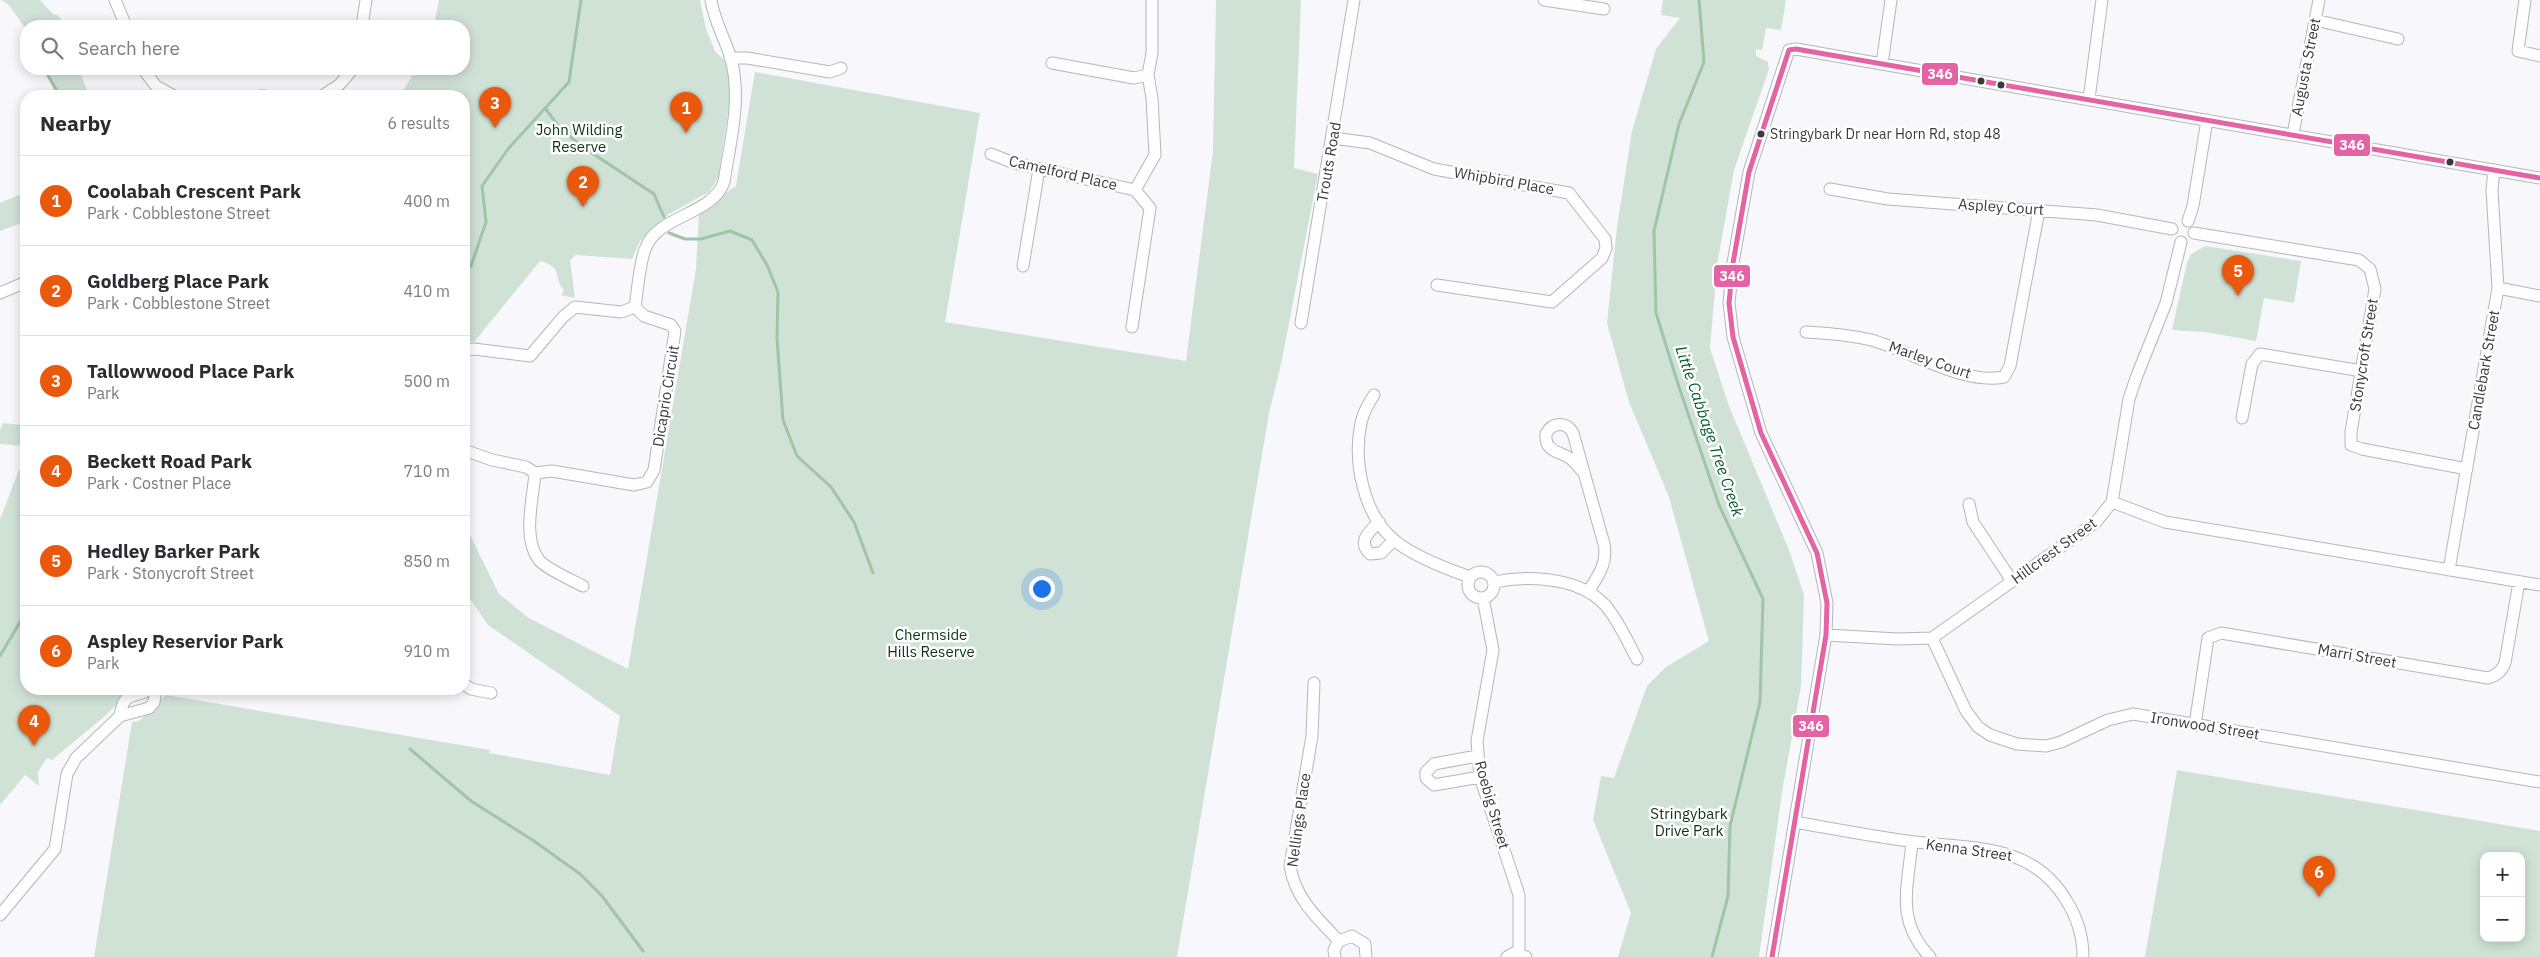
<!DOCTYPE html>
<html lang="en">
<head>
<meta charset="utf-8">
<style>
	body { margin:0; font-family:"IBM Plex Sans",sans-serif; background:#f7f7f7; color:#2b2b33 }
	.controls { position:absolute; right:15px; bottom:15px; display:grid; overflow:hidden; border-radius:10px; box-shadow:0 2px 12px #0003 }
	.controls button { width:45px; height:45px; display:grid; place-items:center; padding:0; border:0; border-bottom:1px solid #e1e1e2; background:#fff; color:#2b2b33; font:25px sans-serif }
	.you { position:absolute; left:1041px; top:588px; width:18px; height:18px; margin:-12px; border:4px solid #fff; border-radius:50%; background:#1a73e8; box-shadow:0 0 0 8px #1a73e833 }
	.badge { display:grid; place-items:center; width:32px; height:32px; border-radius:50%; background:#ea580c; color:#fff; font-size:16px; font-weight:700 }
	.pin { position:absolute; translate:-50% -41px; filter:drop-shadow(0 1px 2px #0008) }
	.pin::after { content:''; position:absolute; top:26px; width:18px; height:15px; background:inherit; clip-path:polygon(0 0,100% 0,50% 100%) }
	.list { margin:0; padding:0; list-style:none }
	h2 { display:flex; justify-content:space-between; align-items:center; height:65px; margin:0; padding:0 20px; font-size:21px }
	h2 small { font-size:16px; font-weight:400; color:#7c7c81 }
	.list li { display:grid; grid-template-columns:32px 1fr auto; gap:15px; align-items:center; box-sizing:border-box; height:90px; padding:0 20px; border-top:1px solid #e1e1e2 }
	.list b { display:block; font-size:19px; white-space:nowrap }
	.list p { margin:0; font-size:16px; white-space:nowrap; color:#7c7c81 }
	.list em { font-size:16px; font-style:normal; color:#7c7c81 }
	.icon { flex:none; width:28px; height:28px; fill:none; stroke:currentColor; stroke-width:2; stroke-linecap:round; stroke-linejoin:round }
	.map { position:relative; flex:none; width:2540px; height:957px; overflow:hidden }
	.search { position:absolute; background:#fff; box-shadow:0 2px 12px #0003; left:20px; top:20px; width:450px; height:55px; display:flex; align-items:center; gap:12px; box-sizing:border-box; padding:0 18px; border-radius:20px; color:#7c7c81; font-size:19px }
	.panel { position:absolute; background:#fff; box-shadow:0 2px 12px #0003; left:20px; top:90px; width:450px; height:605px; border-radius:20px }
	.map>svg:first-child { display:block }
	.green { fill:#d0e2d6; fill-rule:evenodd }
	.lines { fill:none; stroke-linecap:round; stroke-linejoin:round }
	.stream { stroke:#a0c4a9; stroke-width:3 }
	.minor-casing { stroke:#b6b6ba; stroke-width:13 }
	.minor { stroke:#fefeff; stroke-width:11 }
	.bus-1-casing { stroke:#fff; stroke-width:9 }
	.bus-1 { stroke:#e463a4; stroke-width:5 }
	.bus-dot { fill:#39393e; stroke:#fff; stroke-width:2 }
	.labels { text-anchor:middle; stroke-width:5; stroke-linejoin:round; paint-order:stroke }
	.bus-label { font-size:14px; fill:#39393e; stroke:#fff; text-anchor:start }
	.street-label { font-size:15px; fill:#39393e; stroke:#fff }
	.park-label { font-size:15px; fill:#0a3317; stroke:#fff }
	.water-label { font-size:16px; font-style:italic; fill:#035b28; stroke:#fff }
	.line-badge { stroke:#fff; stroke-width:2 }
	.badge-label { font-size:14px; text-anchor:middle; font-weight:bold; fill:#fff }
</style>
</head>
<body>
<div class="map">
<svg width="2540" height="957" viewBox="0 0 2540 957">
	<rect width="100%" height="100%" fill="#f7f7fc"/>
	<path class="green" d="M1,0H40L54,15H58L65,26H26V29L8,4Z
		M439,0H700L706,29L715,51L725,61L732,87L718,178L709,192L669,214L640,241L632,259L576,255L570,260L575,298L561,295L564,290C552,278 565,267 540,261L474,342L464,343V96H400L416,69H464V26H434Z
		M1216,0H1301L1294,168L1318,174L1281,364L1269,413L1177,957H94L132,722L139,721L166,695L490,750L489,753L610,775L620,716L488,625L464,590V523L499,594L529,618L628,669L696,269L699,212L736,186L755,72L980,113L945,322L1186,361L1213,151Z
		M1663,0H1786L1781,30L1766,28L1762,50L1756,49V56L1768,62L1769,69L1734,170L1717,265L1710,348L1729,406L1789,550L1804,595L1801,686L1782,792L1759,957H1618L1631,913L1593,820L1601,776L1614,778L1647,686L1666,667L1709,641L1669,497L1629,402L1607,323L1617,227L1632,131L1656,49L1680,18L1661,15Z
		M46,69H79L89,96H56Z
		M26,192V221L0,231V203Z
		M2205,246L2301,261L2294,303L2264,298L2256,341L2205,332L2172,330L2187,263L2191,254Z
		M26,411V446L0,444V430L3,423L21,425Z
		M26,452V689H133L105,716L52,760L47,758L38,772L39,786L25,775L0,805V519Z
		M2177,770L2540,831V957H2145ZM2484,856H2521V938H2484Z"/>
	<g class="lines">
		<path class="stream" d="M1699,0L1704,62L1679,124L1654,231L1656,313L1678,384L1719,505L1763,599L1760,702L1730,826L1728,896L1712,957
			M44,69L60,96
			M545,108L559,127L580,145L654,194L664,217
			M669,233L685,239H701L730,231L752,240L767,265L778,292L777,339L783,420L797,456L831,487L854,522L873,573
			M464,270L471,266L486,222L482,186L508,149L569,82L581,0
			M0,656L20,622L26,617
			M410,749L471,801L534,841L580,874L602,896L643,951"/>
		<defs>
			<path id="minor" d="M115,0L126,26
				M1544,0L1604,9
				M2525,0L2518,51L2540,56
				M2315,20L2398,39
				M362,26L366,0
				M730,58H747L830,72L841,68
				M1052,63L1134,78L1148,75
				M1882,64L1891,0
				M143,69L156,86L174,96
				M260,96H265
				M322,96L339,85L353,69
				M2089,99L2102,0
				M2293,134L2319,0
				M1333,138L1370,143L1434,169L1569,193L1605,239L1606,248L1602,258L1552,302L1437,285
				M991,154L1014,163L1135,190
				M1830,189L1888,199L2097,215L2172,229
				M2188,221L2193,206L2207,120
				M2194,233L2359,260L2370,269L2375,289L2351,432V445L2362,449L2467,469
				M1023,266L1039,169
				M2498,288L2540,296
				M0,293L26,282
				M635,307C638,289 639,263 646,247C659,215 712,215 724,182C730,142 742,99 731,59C725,38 714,21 711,0
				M1301,323L1354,0
				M1132,327L1150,208L1135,190L1155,155L1152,98L1148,75L1152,53V0
				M1806,332C1828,333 1850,335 1871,340C1911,351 1963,385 2004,377L2010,366L2039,210
				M464,351L474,349L530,356L563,317L575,307L621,312L635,307L644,316L671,325L675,331L654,470L647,482L634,485L552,471L535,473L526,467L492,460L464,450
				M1374,395C1368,404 1363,413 1361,423C1353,461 1363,514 1394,540C1413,556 1447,569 1470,577
				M2242,418L2252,364L2260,354L2362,371
				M1582,471C1579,467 1575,462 1571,459C1560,451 1544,452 1546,434C1552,422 1566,421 1573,433L1604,544C1608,563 1598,576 1588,592
				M535,473C533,499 522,538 539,560C546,569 572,580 583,586
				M2112,502L2165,522L2540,585
				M1969,504L1973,522L2012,581
				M1379,522C1369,532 1357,541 1370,554L1381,553L1394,540
				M2449,570L2498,288L2492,190L2494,170
				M1468 585a13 13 0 1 1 26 0a13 13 0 1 1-26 0Z
				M1494,582C1529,575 1579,577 1605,605C1619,621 1627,641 1637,659
				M1483,598L1493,650L1477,741L1480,777L1519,895V953
				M1826,635L1898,639L1932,638L2096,522L2112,502L2129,399L2136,378L2166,303L2181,242
				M1932,638L1966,711L1978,727L1990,735L2017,744L2046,746L2061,742L2108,720L2133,714L2540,782
				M1314,683L1312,736L1290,866C1295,898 1317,918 1339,941
				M464,684L471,689L491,693
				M120,716C124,689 134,700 150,689
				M2195,725L2208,638L2221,633L2488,678C2497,675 2501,672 2505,663L2519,582
				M1477,756L1434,764L1426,772V778L1434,785L1480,777
				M1795,822C1835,829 1875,837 1915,842C1973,849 2032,843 2066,900C2077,917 2083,936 2083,957
				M1912,842C1908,888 1895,920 1930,957
				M0,915L55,849L67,774L76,758L120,716L149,708L154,702L156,689
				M1335,957L1334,950L1339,941L1352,936L1365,944L1366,957
				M1507,957L1514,953L1526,957
				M1772,957L1826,635L1827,603L1817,553L1761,433L1733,337L1729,303L1733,263L1749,172L1789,50L1796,49L1882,64L2540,178"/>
		</defs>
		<use href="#minor" class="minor-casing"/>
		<use href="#minor" class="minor"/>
		<defs>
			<path id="bus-1" d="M1789,50L1796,49L2540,178
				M1772,957L1826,635L1827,603L1817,553L1761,433L1733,337L1729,303L1733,263L1749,172L1789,50"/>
		</defs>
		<use href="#bus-1" class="bus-1-casing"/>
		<use href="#bus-1" class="bus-1"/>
	</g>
	<g class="bus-dot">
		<circle cx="1981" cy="81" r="4.5"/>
		<circle cx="2001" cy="85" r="4.5"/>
		<circle cx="1761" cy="134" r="4.5"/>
		<circle cx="2450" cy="162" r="4.5"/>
	</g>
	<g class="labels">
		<g class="bus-label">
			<text x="1770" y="139">Stringybark Dr near Horn Rd, stop 48</text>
		</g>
		<g class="street-label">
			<text transform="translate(2306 67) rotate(-79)" y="5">Augusta Street</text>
			<text transform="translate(1329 162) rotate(-80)" y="5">Trouts Road</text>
			<text transform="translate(1063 173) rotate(13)" y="5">Camelford Place</text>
			<text transform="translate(1504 181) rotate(10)" y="5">Whipbird Place</text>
			<text transform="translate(2001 207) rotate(4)" y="5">Aspley Court</text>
			<text transform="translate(2364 355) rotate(-81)" y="5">Stonycroft Street</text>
			<text transform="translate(1930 360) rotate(19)" y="5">Marley Court</text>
			<text transform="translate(2484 370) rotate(-80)" y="5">Candlebark Street</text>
			<text transform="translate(666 396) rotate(-81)" y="5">Dicaprio Circuit</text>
			<text transform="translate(2054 551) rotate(-36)" y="5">Hillcrest Street</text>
			<text transform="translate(2357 656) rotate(10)" y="5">Marri Street</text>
			<text transform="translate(2205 726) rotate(9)" y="5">Ironwood Street</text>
			<text transform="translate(1492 805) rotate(74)" y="5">Roebig Street</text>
			<text transform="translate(1299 820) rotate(-82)" y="5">Nellings Place</text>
			<text transform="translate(1969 850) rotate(8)" y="5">Kenna Street</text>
		</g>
		<g class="park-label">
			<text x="579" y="135">John Wilding<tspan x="579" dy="17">Reserve</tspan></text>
			<text x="931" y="640">Chermside<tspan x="931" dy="17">Hills Reserve</tspan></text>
			<text x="1689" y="819">Stringybark<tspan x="1689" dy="17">Drive Park</tspan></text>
		</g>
		<g class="water-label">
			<text transform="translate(1710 431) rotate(71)" y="6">Little Cabbage Tree Creek</text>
		</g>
	</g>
	<g class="line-badge">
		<rect x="1921" y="62" width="38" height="24" rx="5" fill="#e463a4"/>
		<rect x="2333" y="133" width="38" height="24" rx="5" fill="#e463a4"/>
		<rect x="1713" y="264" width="38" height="24" rx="5" fill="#e463a4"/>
		<rect x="1792" y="714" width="38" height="24" rx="5" fill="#e463a4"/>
	</g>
	<g class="badge-label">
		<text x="1940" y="79">346</text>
		<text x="2352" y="150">346</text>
		<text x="1732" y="281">346</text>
		<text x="1811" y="731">346</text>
	</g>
</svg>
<div class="controls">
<button>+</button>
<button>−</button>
</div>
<div class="you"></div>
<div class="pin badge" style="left:686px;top:133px">1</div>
<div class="pin badge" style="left:583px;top:207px">2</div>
<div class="pin badge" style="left:495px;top:128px">3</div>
<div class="pin badge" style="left:34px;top:746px">4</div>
<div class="pin badge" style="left:2238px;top:296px">5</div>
<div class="pin badge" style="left:2319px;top:897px">6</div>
<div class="search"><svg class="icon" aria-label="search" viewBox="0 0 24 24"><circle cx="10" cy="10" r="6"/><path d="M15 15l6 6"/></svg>Search here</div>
<section class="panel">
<h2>Nearby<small>6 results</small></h2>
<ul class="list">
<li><span class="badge">1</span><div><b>Coolabah Crescent Park</b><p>Park · Cobblestone Street</p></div><em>400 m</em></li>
<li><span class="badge">2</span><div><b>Goldberg Place Park</b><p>Park · Cobblestone Street</p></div><em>410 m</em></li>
<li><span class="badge">3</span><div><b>Tallowwood Place Park</b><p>Park</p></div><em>500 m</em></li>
<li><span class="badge">4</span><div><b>Beckett Road Park</b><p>Park · Costner Place</p></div><em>710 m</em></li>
<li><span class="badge">5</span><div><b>Hedley Barker Park</b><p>Park · Stonycroft Street</p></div><em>850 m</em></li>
<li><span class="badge">6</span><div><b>Aspley Reservior Park</b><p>Park</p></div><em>910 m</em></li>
</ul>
</section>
</div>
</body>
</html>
